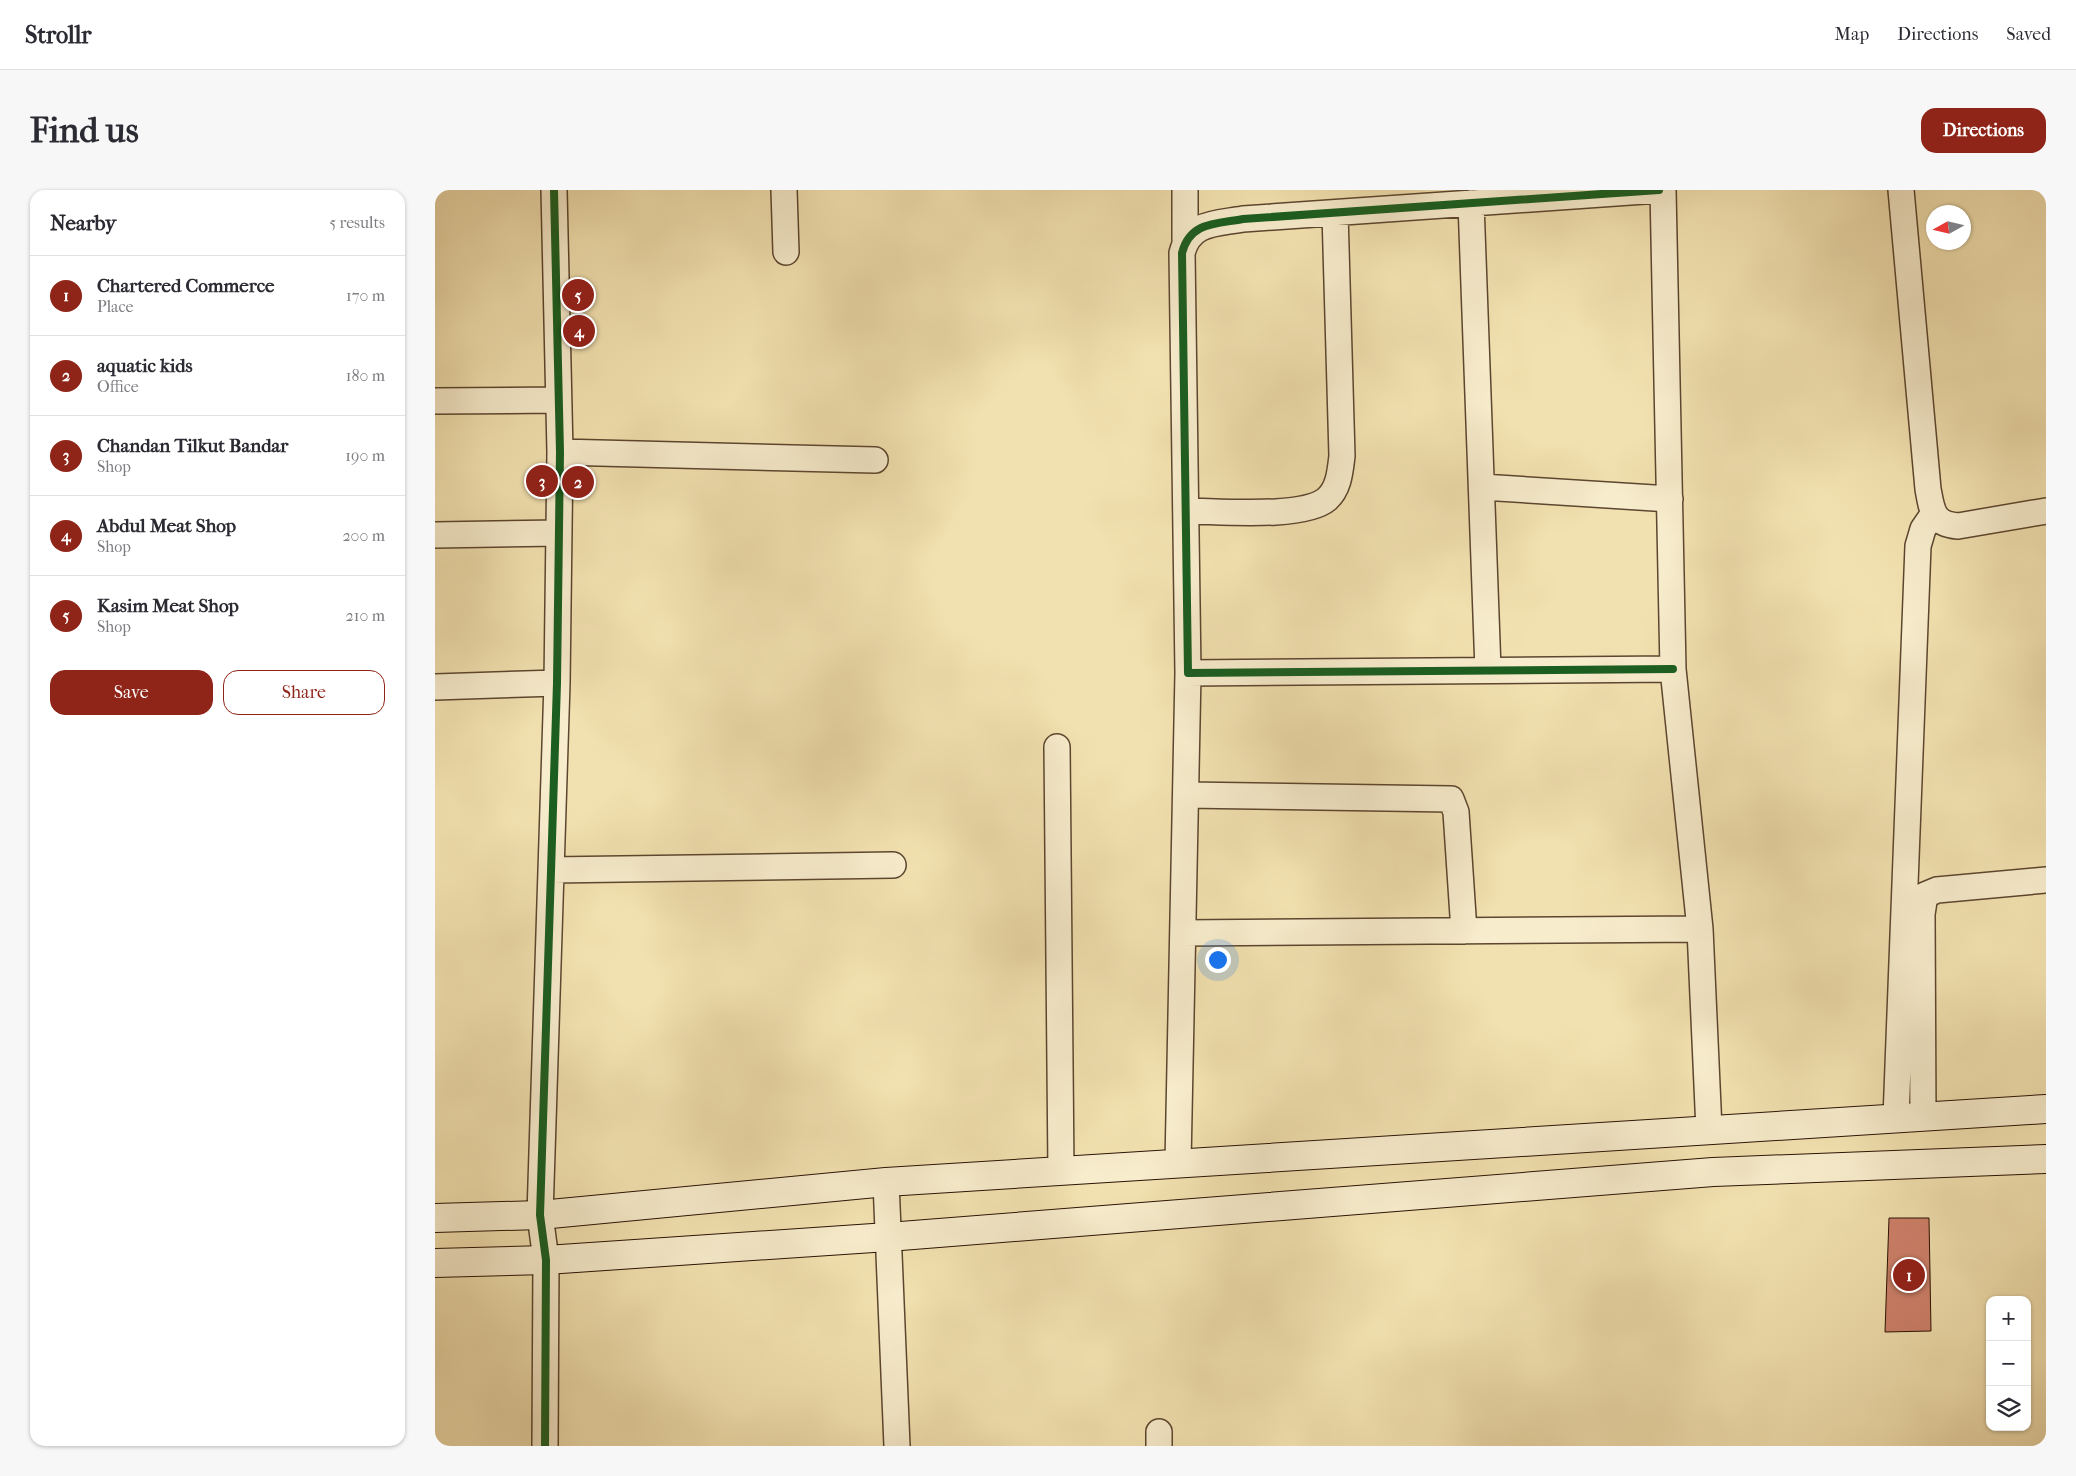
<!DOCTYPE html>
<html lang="en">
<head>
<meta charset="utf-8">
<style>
	body { margin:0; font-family:"IM FELL French Canon",serif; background:#f7f7f7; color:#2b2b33 }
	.controls { position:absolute; right:15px; bottom:15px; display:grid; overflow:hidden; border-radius:10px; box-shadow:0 1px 4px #0004 }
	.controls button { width:45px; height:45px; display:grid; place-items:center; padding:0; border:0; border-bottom:1px solid #e1e1e2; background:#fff; color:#2b2b33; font:25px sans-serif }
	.compass { position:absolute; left:1491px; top:15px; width:45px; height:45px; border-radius:50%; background:#fff; box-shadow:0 1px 4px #0004; rotate:262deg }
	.you { position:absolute; left:782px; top:769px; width:18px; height:18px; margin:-12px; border:4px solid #fff; border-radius:50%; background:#1a73e8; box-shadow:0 0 0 8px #1a73e833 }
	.badge { display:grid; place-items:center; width:32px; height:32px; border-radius:50%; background:#8f2418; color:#fff; font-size:16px; font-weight:700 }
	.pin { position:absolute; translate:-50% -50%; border:2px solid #fff; box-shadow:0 1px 5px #0006 }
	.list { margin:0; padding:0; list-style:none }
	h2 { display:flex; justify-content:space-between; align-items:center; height:65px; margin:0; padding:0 20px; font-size:21px }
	h2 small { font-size:16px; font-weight:400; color:#7c7c81 }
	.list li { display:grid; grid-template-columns:32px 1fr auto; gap:15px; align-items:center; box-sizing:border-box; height:80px; padding:0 20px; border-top:1px solid #e1e1e2 }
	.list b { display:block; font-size:19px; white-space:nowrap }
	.list p { margin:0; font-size:16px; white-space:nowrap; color:#7c7c81 }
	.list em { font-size:16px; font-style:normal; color:#7c7c81 }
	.actions { display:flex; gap:10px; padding:15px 20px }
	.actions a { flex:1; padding:11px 0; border:1px solid #8f2418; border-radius:15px; text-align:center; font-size:18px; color:#8f2418 }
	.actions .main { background:#8f2418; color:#fff }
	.icon { flex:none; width:28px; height:28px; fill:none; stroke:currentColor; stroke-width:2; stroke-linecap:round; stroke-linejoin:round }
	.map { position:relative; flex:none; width:1611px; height:1256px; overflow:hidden; border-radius:15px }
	header { display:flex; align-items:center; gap:30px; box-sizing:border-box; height:70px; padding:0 25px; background:#fff; border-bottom:1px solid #e1e1e2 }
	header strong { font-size:24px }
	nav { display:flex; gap:28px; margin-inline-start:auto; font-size:18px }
	.intro { display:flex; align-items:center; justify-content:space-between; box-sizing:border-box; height:120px; padding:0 30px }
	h1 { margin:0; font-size:35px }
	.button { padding:12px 22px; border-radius:15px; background:#8f2418; color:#fff; font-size:18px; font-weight:700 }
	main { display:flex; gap:30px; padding:0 30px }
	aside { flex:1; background:#fff; border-radius:15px; box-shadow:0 1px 4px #0004 }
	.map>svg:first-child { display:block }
	.building { fill:#ce826c; stroke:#2a1304 }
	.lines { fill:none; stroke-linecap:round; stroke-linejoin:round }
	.minor-casing { stroke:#5c462f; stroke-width:28 }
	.secondary-casing { stroke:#2a1304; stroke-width:30 }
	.minor { stroke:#f7eccc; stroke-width:25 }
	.secondary { stroke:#f7eccc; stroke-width:28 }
	.cycleway-casing { stroke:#f7eccc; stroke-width:11 }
	.cycleway { stroke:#1b5e20; stroke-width:8 }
</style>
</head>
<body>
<header>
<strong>Strollr</strong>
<nav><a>Map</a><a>Directions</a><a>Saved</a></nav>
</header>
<div class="intro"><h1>Find us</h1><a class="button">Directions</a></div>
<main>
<aside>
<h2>Nearby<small>5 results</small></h2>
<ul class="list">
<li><span class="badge">1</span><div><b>Chartered Commerce</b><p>Place</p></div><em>170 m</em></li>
<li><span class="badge">2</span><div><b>aquatic kids</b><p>Office</p></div><em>180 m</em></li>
<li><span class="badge">3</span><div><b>Chandan Tilkut Bandar</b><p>Shop</p></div><em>190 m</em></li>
<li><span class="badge">4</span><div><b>Abdul Meat Shop</b><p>Shop</p></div><em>200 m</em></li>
<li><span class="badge">5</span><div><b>Kasim Meat Shop</b><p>Shop</p></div><em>210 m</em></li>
</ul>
<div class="actions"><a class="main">Save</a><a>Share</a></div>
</aside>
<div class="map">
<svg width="1611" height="1256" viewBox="0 0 1611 1256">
	<rect width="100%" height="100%" fill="#f2e1b0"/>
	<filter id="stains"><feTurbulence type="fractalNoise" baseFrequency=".004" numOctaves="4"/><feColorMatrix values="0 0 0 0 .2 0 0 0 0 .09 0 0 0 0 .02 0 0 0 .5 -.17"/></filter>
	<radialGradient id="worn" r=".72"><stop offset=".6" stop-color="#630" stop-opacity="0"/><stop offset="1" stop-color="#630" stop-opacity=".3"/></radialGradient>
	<path class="building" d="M1454,1028H1494L1496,1141L1450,1142Z"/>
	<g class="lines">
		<defs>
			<path id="minor" d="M349,0L351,62
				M750,0V50
				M1224,0L808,29C780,34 755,32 747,63L753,483L1238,479
				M1228,0L1238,479L1265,739L1274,940
				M1466,0L1493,299C1497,321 1498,334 1523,336L1611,321
				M1036,13L1053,480
				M0,211L123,210
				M125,262L440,270
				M1047,297L1235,309
				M751,321C783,321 869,329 892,309C904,298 905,282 907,266L900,23
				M0,345L124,343
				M0,497L122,493
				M622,557L626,981
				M751,605L1016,609L1021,622L1029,741
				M116,680L458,675
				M748,743L1265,739
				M1488,927L1487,724L1490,705L1502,700L1611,690
				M1461,928L1483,356L1488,339L1499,323
				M743,973L753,483
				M451,992L462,1256
				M724,1242V1256
				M110,1256L111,1070L105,1025L122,493L125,262L119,0"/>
			<path id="secondary" d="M0,1028L105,1025L451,992L1611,919
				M0,1073L111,1070L453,1047L1278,982L1611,969"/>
		</defs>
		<use href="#minor" class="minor-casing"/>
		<use href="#secondary" class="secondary-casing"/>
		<use href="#minor" class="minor"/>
		<use href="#secondary" class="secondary"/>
		<defs>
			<path id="cycleway" d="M1224,0L808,29C780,34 755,32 747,63L753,483L1238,479
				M110,1256L111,1070L105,1025L122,493L125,262L119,0"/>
		</defs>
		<use href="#cycleway" class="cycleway-casing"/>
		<use href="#cycleway" class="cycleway"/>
	</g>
	<rect width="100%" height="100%" filter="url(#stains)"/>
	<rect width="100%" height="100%" fill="url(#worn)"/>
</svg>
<div class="controls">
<button>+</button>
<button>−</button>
<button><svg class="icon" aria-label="layers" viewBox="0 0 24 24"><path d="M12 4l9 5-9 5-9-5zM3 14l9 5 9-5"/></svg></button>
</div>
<svg class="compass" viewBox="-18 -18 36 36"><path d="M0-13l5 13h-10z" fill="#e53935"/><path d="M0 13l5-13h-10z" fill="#7c7c81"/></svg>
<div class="you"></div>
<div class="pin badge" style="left:1474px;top:1085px">1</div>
<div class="pin badge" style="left:143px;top:292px">2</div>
<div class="pin badge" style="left:107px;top:291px">3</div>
<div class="pin badge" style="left:144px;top:141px">4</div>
<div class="pin badge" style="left:143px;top:105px">5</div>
</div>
</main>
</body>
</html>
